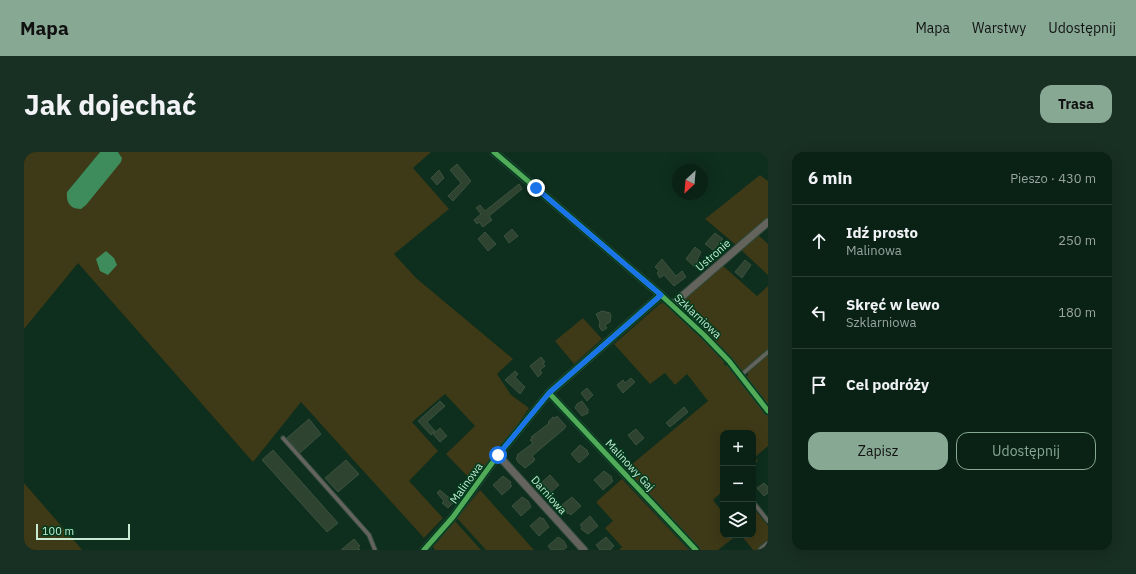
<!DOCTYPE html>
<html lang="pl">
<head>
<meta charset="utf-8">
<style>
	body { margin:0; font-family:"IBM Plex Sans",sans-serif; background:#182f23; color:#f1f3f6 }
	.controls { position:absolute; right:12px; bottom:12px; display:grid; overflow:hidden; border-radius:8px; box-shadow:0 4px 16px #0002 }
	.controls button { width:36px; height:36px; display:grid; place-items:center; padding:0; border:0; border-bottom:1px solid #2a3f35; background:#0a2216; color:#f1f3f6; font:20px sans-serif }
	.compass { position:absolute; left:648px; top:12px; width:36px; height:36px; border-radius:50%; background:#0a2216; box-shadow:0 4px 16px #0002; rotate:206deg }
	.scale { position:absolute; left:12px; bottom:10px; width:94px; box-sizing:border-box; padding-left:4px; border:2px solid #c8ead2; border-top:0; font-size:11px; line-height:14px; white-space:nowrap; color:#c8ead2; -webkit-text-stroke:3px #013b1d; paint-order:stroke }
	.stop { position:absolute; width:12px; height:12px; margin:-9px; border:3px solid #1a73e8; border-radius:50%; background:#fff }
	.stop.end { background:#1a73e8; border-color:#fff; box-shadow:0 1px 4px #0008 }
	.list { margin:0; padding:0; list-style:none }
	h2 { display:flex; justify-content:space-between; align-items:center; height:52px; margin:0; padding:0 16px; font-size:17px }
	h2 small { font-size:13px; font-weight:400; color:#99a4a1 }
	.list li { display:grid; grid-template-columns:26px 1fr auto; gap:12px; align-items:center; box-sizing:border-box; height:72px; padding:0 16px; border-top:1px solid #2a3f35 }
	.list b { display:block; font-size:15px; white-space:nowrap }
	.list p { margin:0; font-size:13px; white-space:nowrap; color:#99a4a1 }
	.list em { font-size:13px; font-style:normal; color:#99a4a1 }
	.actions { display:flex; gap:8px; padding:12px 16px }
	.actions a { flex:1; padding:9px 0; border:1px solid #87a893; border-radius:12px; text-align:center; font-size:14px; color:#87a893 }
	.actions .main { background:#87a893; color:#111 }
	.icon { flex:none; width:22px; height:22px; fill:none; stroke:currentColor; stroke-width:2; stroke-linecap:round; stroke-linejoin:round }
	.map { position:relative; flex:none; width:744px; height:398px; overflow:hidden; border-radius:12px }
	header { display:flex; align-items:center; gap:24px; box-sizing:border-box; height:56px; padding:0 20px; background:#87a893; color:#111 }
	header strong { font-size:19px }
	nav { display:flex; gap:22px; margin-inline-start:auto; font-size:14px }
	.intro { display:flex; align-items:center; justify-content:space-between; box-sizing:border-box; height:96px; padding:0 24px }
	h1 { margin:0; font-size:28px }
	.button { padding:10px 18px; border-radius:12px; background:#87a893; color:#111; font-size:14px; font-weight:700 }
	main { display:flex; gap:24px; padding:0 24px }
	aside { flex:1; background:#0a2216; border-radius:12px; box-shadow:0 4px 16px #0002 }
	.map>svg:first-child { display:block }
	.green { fill:#3e3916 }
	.water { fill:#3e8b5c }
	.building { fill:#2e4431; stroke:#3c523e }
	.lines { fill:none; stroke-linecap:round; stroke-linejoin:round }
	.service-casing { stroke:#2e4a3b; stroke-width:5.5 }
	.minor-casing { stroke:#2e4a3b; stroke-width:9 }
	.service { stroke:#64635c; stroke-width:3.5 }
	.minor { stroke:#64635c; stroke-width:7 }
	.cycleway-casing { stroke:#013b1d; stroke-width:8 }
	.cycleway { stroke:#51ab58; stroke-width:5 }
	.route { stroke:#1a73e8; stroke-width:5 }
	.labels { text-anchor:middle; stroke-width:3; stroke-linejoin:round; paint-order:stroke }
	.street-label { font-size:11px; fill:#c8ead2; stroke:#013b1d }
</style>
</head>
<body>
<header>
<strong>Mapa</strong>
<nav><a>Mapa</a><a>Warstwy</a><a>Udostępnij</a></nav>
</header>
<div class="intro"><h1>Jak dojechać</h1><a class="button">Trasa</a></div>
<main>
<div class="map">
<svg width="744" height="398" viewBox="0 0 744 398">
	<rect width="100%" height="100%" fill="#0e2e1e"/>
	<path class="green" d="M0,0H76L43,40L98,6L94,0H407L389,16L425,57L370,102L392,126L489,207L473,222L487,243L505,256L483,288L449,330L422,302L451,274L421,242L388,270L414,299L385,329L419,366L400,386L277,250L229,310L54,111L0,177Z
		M736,23L744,29V65L712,93L681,67Z
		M733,82L744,92V123L716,97Z
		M698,113L733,144L744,134V197L717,220L656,158L654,153Z
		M637,151L642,152L681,188L700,209V213L705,214L744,264V294L731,305L734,309L729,313V281H699V339L689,348L699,361V383H713L694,398H675L601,318L684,249L663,222L651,233L641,221L626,232L590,192Z
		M559,166L578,187L550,212L531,189Z
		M744,203V255L723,228L724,220Z
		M598,327L665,398H595L598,395L581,376L589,369L572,350Z
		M0,331L54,393L58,398H0Z
		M456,338L457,339L510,398H462L433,366Z
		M731,358L744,374V390L735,398H729L717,383H729V359Z
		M431,369L457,398H411L409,395Z"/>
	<path class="water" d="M76,0H94L98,6L97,10L62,53L57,57C46,57 42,51 43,40Z
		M82,99L90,106L93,113L84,123L76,119L72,107Z"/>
	<path class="building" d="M433,12L447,29L429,49L424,44L437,31L426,18Z
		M415,18L420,26L413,33L407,26Z
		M495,32L498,37L465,64L468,68L459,75L455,70L453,72L450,68L457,62L452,56L456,53L461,59Z
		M488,77L494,84L485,91L480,84Z
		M461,80L472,92L464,99L454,87Z
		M691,81L699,87L689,98L681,92Z
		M671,95L677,100L673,108L676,111L672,116L662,107Z
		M638,107L652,124L658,119L662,125L650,134L640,123L636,126L633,121L635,119L631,115Z
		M721,108L727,113L718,126L711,120Z
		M578,159L586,161L587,164L586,170L581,173L583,176L578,179L575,174L576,170L572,162Z
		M517,205L521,210L519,211L521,214L516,218L518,221L514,225L506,214Z
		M491,219L494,222L491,225L501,235L496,242L481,228Z
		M607,226L611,230L599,241L593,233L599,228L601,231Z
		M563,236L569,243L563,249L557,241Z
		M416,249L421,254L403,270L411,279L407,283L394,269Z
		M558,249L564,257V261L558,264L551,256L553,252Z
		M660,255L664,260L646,275L642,271Z
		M533,264L542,274L540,277L508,304L511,307L509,310L501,316L494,310L492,306L494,304L493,303L509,291L506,288L509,286L507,285L523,273L525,271L524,270L529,265L531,266Z
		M285,267L297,282L276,301L263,286Z
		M416,276L423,284L416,290L409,282Z
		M612,277L620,286L612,293L604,283Z
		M556,293L564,299L563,300L565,302L555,311L547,302Z
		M249,298L314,371L303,380L238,308Z
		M322,308L335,322L314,340L301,326Z
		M580,319L588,325L587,326L589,329L579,338L570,328Z
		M526,323L535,333L525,342L517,335L518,334L516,332Z
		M479,324L487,330L486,332L488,334L478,343L469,333Z
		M740,331L744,335V341L740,344L733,336Z
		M416,338L430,350L424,356L418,351L420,349L413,341Z
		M498,345L504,349L507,355L497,364L488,354Z
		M548,345L557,354L547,363L545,361L544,362L538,353Z
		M566,364L574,374L564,382L557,377L558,375L556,373Z
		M516,365L518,367L519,366L525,375L515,384L506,374Z
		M534,385L540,389L543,395L539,398H527L524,394Z
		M582,385L590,394L586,398H576L572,393Z
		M330,387L336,394L334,395L336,398H317Z"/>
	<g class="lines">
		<defs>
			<path id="service" d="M716,224L744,200
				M259,286L345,383L351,398
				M729,350L744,369"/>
			<path id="minor" d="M470,0L637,143L680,183L705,209L744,259
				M648,153L744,70
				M525,241L672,398
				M474,303L560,398
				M400,398L429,365L474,303L525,241L637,143
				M738,398L744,393"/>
		</defs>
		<use href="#service" class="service-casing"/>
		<use href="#minor" class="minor-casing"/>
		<use href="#service" class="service"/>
		<use href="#minor" class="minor"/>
		<defs>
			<path id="cycleway" d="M470,0L637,143L680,183L705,209L744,259
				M525,241L672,398
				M400,398L429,365L474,303L525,241L637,143"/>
		</defs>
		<use href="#cycleway" class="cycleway-casing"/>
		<use href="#cycleway" class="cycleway"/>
	</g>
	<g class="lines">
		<path class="route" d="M474,303L525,241L637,143L512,36"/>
	</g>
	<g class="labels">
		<g class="street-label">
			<text transform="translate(689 103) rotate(-41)" y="4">Ustronie</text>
			<text transform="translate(674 164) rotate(43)" y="4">Szklarniowa</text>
			<text transform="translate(606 313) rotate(47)" y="4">Malinowy Gaj</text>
			<text transform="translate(442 331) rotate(-54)" y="4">Malinowa</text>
			<text transform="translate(525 343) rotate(48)" y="4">Darniowa</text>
		</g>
	</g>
</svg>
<div class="controls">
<button>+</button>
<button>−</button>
<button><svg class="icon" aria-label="layers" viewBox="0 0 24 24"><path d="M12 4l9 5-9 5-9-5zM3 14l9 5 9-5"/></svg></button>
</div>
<svg class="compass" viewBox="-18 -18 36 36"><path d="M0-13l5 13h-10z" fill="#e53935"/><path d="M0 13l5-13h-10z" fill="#99a4a1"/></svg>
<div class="scale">100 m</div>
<div class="stop" style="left:474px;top:303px"></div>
<div class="stop end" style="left:512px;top:36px"></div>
</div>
<aside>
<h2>6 min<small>Pieszo · 430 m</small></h2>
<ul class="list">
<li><svg class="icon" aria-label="ahead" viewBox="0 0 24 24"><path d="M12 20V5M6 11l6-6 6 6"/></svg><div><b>Idź prosto</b><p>Malinowa</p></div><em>250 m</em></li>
<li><svg class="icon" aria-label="left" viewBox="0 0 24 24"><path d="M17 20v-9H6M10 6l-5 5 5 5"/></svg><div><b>Skręć w lewo</b><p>Szklarniowa</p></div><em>180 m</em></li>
<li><svg class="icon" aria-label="arrive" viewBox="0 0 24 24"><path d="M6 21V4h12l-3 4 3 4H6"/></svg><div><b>Cel podróży</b></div></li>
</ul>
<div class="actions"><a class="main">Zapisz</a><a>Udostępnij</a></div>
</aside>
</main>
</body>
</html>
